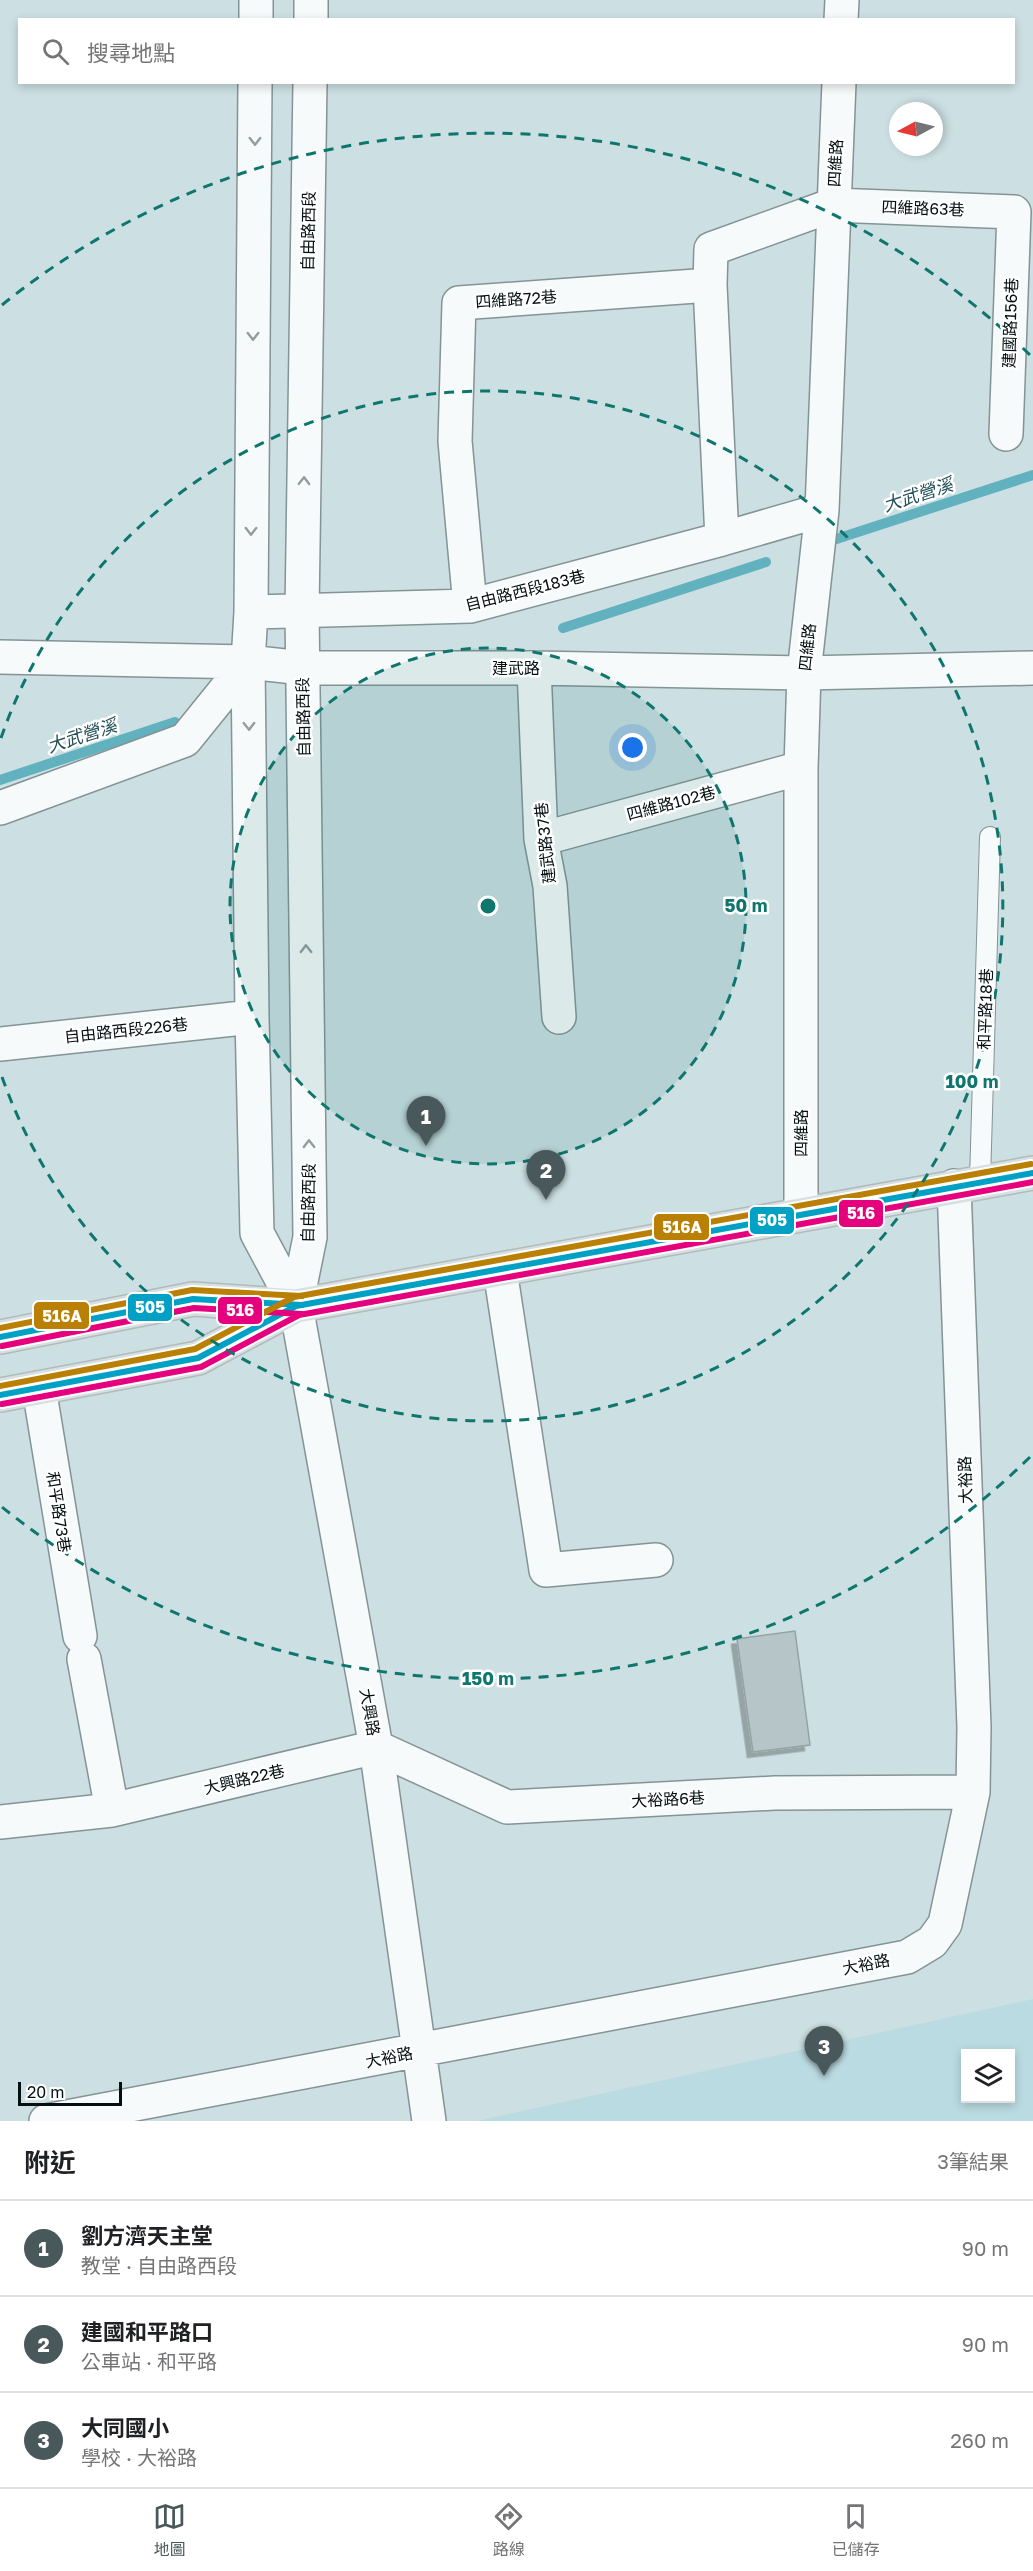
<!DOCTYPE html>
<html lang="zh-TW">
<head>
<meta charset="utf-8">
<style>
	body { margin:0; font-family:"Golos Text","Noto Sans TC",sans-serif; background:#f2f2f2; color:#202124 }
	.controls { position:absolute; right:18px; bottom:18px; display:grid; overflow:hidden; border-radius:0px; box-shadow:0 3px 9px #0003 }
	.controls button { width:54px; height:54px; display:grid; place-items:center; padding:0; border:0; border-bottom:2px solid #e0e0e0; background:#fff; color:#202124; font:30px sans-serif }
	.compass { position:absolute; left:889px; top:102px; width:54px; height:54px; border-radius:50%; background:#fff; box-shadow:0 3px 9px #0003; rotate:263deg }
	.scale { position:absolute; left:18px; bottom:15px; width:104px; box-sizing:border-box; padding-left:6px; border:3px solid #030f11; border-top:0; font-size:16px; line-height:21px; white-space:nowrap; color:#030f11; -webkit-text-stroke:4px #fff; paint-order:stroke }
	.you { position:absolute; left:633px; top:748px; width:21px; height:21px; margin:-15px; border:4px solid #fff; border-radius:50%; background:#1a73e8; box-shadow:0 0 0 9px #1a73e833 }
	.badge { display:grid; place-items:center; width:39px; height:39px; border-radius:50%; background:#49585a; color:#fff; font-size:20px; font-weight:700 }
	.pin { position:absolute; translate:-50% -50px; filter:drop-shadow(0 2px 3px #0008) }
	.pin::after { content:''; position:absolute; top:32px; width:21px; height:18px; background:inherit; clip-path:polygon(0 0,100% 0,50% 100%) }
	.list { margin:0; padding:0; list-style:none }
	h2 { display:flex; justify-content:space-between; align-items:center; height:78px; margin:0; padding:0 24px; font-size:26px }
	h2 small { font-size:20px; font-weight:400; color:#757577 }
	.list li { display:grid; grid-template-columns:39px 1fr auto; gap:18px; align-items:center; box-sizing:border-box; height:96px; padding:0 24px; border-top:2px solid #e0e0e0 }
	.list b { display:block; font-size:22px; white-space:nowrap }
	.list p { margin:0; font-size:20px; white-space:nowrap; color:#757577 }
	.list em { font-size:20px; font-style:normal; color:#757577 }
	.icon { flex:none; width:33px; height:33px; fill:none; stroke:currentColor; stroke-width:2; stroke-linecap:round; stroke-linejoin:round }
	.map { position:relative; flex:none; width:1033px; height:2121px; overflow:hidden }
	.search { position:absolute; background:#fff; box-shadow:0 3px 9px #0003; left:18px; right:18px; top:18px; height:66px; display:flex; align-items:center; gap:15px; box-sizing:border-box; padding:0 21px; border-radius:0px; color:#757577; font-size:22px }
	.sheet { height:366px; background:#fff }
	nav { display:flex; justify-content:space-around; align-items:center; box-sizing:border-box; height:84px; border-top:2px solid #e0e0e0; background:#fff; font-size:16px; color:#757577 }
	nav a { display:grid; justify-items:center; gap:3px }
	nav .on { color:#49585a }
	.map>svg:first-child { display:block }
	.built { fill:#badbe1; fill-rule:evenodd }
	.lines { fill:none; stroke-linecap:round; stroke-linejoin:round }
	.stream { stroke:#62b1be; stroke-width:10 }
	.building { fill:#b6c5c7; stroke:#94a3a6; stroke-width:1.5; filter:url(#shadow) }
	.service-casing { stroke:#849396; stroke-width:22 }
	.minor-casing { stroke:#849396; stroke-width:36 }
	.primary-casing { stroke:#b1bbbc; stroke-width:36 }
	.service { stroke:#f7fafb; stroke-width:20 }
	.minor { stroke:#f7fafb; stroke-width:33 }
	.primary { stroke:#d6dfe1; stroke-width:33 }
	.bus-1-casing { stroke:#fff; stroke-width:10 }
	.bus-2-casing { stroke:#fff; stroke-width:10 }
	.bus-3-casing { stroke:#fff; stroke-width:10 }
	.bus-1 { stroke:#00a1c5; stroke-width:6 }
	.bus-2 { stroke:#e5007d; stroke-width:6 }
	.bus-3 { stroke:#ba8004; stroke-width:6 }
	.oneway { stroke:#959c9d }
	.ring { fill:none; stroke:#0f766e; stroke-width:3; stroke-dasharray:10 8 }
	.labels { text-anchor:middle; stroke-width:5; stroke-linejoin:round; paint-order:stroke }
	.street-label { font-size:16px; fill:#030f11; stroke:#fff }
	.water-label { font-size:18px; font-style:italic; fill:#235057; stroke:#fff }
	.centre { fill:#0f766e; stroke:#fff; stroke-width:3 }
	.ring-label { font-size:18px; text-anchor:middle; font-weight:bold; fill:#0f766e; stroke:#fff; stroke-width:5; stroke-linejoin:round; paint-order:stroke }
	.line-badge { stroke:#fff; stroke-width:2 }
	.badge-label { font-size:16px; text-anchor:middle; font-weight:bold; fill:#fff }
</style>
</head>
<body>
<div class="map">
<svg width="1033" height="2121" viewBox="0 0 1033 2121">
	<defs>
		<filter id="shadow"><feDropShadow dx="-5.5" dy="5.5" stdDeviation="0" flood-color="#0004"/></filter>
	</defs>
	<rect width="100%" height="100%" fill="#ccdfe2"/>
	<path class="built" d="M1033,1999V2121H477ZM966,2054H1010V2098H966Z"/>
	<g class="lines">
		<path class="stream" d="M821,544L1033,475
			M563,628L766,562
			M0,780L175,722"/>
	</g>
	<path class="building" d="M795,1631L810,1745L753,1752L737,1639Z"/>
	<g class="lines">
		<defs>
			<path id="service" d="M980,1181L990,837"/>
			<path id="minor" d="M256,20V0
				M311,20V0
				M841,20L842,0
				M255,82L251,612L248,662L252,1017L257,1233L296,1306L376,1747L429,2121
				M722,539L710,285L711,249L833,205L1014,212L1006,434
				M470,606L455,441L459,303L710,285
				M251,612L470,606L722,539L822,510
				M0,657L248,662L303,668H534L804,673L1033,668
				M534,668L541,839L550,886L559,1017
				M0,808L185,740L248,662
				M541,839L801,768
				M0,1044L252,1017
				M801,1213V768L804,673L822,510L839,82
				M500,1270L546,1570L656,1560
				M296,1306L310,1237L302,611L310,82
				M39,1388L80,1636
				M84,1659L112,1810
				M0,1822L112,1810L376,1747L507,1807L775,1793L973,1792
				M46,2121L907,1957L932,1942L945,1924L973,1792L974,1727L954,1186"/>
			<path id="primary" d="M0,1337L193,1299L296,1306L1033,1173
				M0,1395L198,1358L296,1306"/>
		</defs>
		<use href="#service" class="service-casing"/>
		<use href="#minor" class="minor-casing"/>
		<use href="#primary" class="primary-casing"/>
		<use href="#service" class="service"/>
		<use href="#minor" class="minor"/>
		<use href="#primary" class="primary"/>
		<defs>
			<path id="bus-1" d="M0,1337L193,1299L302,1305
				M0,1395L198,1358L296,1306L1033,1173"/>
			<path id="bus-2" d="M2,1346L194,1308L302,1314
				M2,1404L201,1367L299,1315L1033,1182"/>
			<path id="bus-3" d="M0,1328L192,1290L302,1296
				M0,1386L195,1349L294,1297L1031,1164"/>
		</defs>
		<use href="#bus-1" class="bus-1-casing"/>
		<use href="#bus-2" class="bus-2-casing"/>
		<use href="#bus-3" class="bus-3-casing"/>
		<use href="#bus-1" class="bus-1"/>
		<use href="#bus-2" class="bus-2"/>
		<use href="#bus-3" class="bus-3"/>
	</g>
	<defs><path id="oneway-chevron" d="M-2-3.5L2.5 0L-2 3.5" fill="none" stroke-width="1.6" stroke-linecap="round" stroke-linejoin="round" transform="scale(1.5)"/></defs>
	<g class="oneway">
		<use href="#oneway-chevron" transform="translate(255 141) rotate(90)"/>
		<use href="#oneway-chevron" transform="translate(253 336) rotate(90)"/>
		<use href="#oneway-chevron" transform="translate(304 481) rotate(-89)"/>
		<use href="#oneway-chevron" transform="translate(251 531) rotate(90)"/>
		<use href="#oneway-chevron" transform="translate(249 726) rotate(89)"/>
		<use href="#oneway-chevron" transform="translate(306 949) rotate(-91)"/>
		<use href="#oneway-chevron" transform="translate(309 1144) rotate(-91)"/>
	</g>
	<circle cx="488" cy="906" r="258" fill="#0f766e" fill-opacity=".12"/>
	<g class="ring">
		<circle cx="488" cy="906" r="258"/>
		<path d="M1 738A515 515 0 1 1 1 1074"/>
		<path d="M1030 1457A773 773 0 0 1 2 1507M2 305A773 773 0 0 1 1030 355"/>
	</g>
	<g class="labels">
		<g class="street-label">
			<text transform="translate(835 163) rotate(-87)" y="6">四維路</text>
			<text transform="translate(923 208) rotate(2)" y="6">四維路63巷</text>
			<text transform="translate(308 231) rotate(-89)" y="6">自由路西段</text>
			<text transform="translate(516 299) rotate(-4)" y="6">四維路72巷</text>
			<text transform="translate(1010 323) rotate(-88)" y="6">建國路156巷</text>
			<text transform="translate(525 590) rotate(-14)" y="6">自由路西段183巷</text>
			<text transform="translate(807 647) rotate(-84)" y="6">四維路</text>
			<text x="516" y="674">建武路</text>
			<text transform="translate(303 717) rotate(-91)" y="6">自由路西段</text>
			<text transform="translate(671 803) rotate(-15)" y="6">四維路102巷</text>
			<text transform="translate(545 843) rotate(-96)" y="6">建武路37巷</text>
			<text transform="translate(985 1009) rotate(-88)" y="6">和平路18巷</text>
			<text transform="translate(126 1030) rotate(-6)" y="6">自由路西段226巷</text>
			<text transform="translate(801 1133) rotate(-90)" y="6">四維路</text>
			<text transform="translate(308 1203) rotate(-89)" y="6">自由路西段</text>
			<text transform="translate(965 1480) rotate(-92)" y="6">大裕路</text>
			<text transform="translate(59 1512) rotate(81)" y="6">和平路73巷</text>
			<text transform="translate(370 1712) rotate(80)" y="6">大興路</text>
			<text transform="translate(244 1779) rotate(-13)" y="6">大興路22巷</text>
			<text transform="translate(668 1799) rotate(-3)" y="6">大裕路6巷</text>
			<text transform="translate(866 1964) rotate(-11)" y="6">大裕路</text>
			<text transform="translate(389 2057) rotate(-11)" y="6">大裕路</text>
		</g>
		<g class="water-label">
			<text transform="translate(918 495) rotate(-18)" y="6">大武營溪</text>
			<text transform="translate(82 736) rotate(-18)" y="6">大武營溪</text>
		</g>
	</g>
	<circle cx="488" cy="906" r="9" class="centre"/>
	<g class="ring-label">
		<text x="746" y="912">50 m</text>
		<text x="972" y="1088">100 m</text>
		<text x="488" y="1685">150 m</text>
	</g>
	<g class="line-badge">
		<rect x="838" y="1199" width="46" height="29" rx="6" fill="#e5007d"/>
		<rect x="749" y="1206" width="46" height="29" rx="6" fill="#00a1c5"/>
		<rect x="653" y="1213" width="57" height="28" rx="6" fill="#ba8004"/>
		<rect x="127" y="1293" width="46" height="29" rx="6" fill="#00a1c5"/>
		<rect x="217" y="1296" width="46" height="29" rx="6" fill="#e5007d"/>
		<rect x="33" y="1301" width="57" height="29" rx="6" fill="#ba8004"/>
	</g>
	<g class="badge-label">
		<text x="861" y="1219">516</text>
		<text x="772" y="1226">505</text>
		<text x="682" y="1233">516A</text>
		<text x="150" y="1313">505</text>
		<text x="240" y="1316">516</text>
		<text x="62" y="1322">516A</text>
	</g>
</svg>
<div class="controls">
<button><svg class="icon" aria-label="layers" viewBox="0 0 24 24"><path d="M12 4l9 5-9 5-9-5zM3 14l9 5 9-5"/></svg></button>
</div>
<svg class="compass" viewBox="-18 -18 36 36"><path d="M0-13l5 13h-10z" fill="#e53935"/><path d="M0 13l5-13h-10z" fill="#757577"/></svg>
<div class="scale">20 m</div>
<div class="you"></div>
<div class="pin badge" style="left:426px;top:1146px">1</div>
<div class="pin badge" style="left:546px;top:1200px">2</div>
<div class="pin badge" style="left:824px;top:2076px">3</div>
<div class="search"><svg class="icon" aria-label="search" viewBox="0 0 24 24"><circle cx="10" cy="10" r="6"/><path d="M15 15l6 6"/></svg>搜尋地點</div>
</div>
<section class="sheet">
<h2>附近<small>3筆結果</small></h2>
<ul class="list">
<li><span class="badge">1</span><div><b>劉方濟天主堂</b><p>教堂 · 自由路西段</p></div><em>90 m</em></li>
<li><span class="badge">2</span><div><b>建國和平路口</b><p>公車站 · 和平路</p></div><em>90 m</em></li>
<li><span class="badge">3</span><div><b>大同國小</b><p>學校 · 大裕路</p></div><em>260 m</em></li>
</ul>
</section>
<nav>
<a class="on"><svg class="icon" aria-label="map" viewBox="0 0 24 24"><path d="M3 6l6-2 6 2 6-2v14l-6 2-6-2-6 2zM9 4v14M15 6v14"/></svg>地圖</a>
<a><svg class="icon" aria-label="directions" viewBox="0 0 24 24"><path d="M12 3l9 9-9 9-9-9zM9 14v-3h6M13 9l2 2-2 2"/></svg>路線</a>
<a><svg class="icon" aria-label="saved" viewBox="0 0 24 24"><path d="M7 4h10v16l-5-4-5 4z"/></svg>已儲存</a>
</nav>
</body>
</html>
